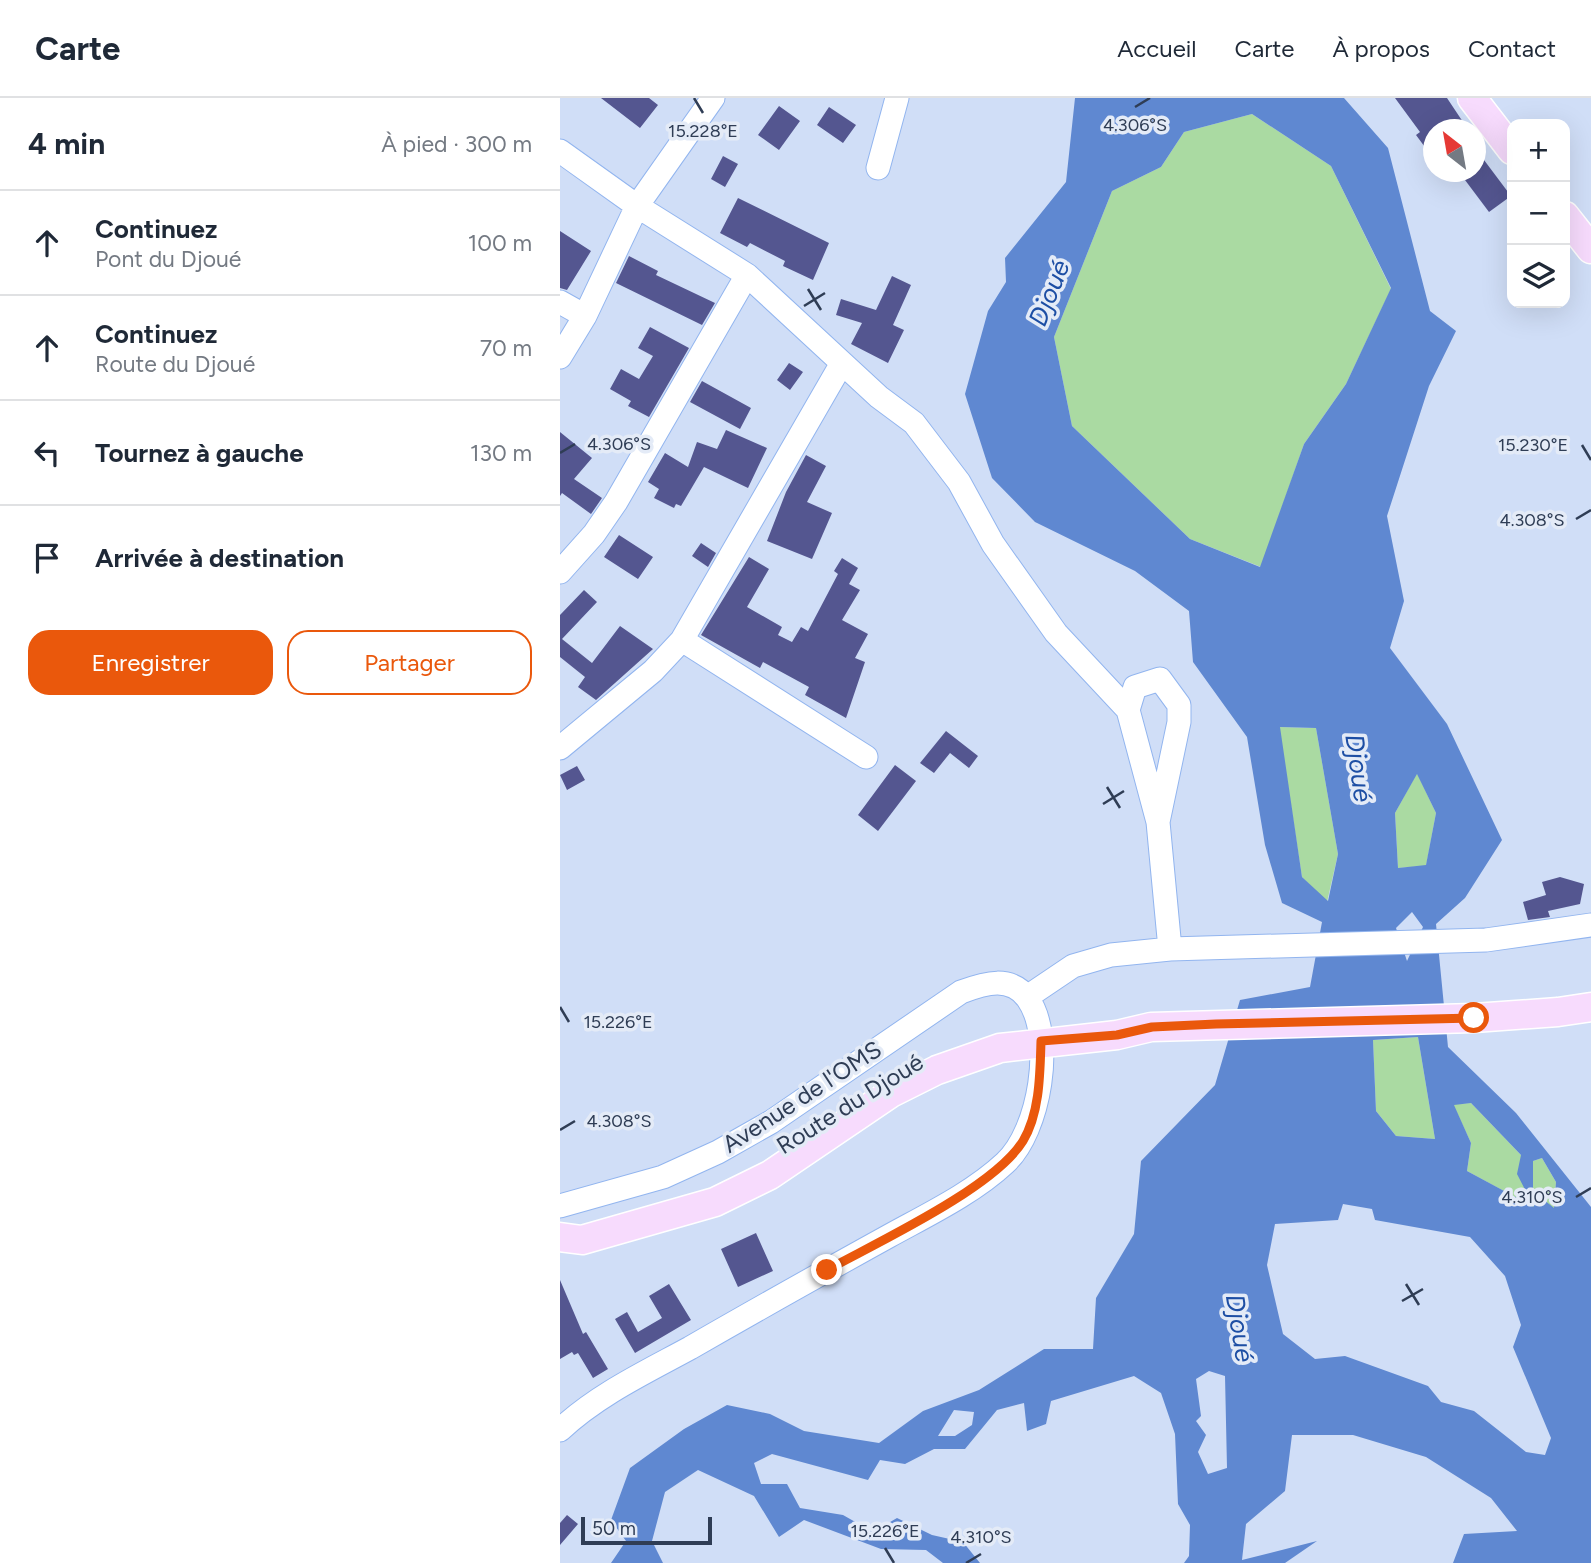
<!DOCTYPE html>
<html lang="fr">
<head>
<meta charset="utf-8">
<style>
	body { margin:0; font-family:Figtree,sans-serif; background:#f6f6f7; color:#1f2937 }
	.controls { position:absolute; right:21px; top:21px; display:grid; overflow:hidden; border-radius:14px; box-shadow:0 7px 28px #0002 }
	.controls button { width:63px; height:63px; display:grid; place-items:center; padding:0; border:0; border-bottom:2px solid #e0e1e3; background:#fff; color:#1f2937; font:35px sans-serif }
	.compass { position:absolute; left:863px; top:21px; width:63px; height:63px; border-radius:50%; background:#fff; box-shadow:0 7px 28px #0002; rotate:329deg }
	.scale { position:absolute; left:21px; bottom:18px; width:131px; box-sizing:border-box; padding-left:7px; border:4px solid #2f3d55; border-top:0; font-size:19px; line-height:24px; white-space:nowrap; color:#2f3d55; -webkit-text-stroke:5px #e4ebf7; paint-order:stroke }
	.stop { position:absolute; width:21px; height:21px; margin:-16px; border:5px solid #ea580c; border-radius:50%; background:#fff }
	.stop.end { background:#ea580c; border-color:#fff; box-shadow:0 2px 7px #0008 }
	.list { margin:0; padding:0; list-style:none }
	h2 { display:flex; justify-content:space-between; align-items:center; height:91px; margin:0; padding:0 28px; font-size:30px }
	h2 small { font-size:23px; font-weight:400; color:#747a83 }
	.list li { display:grid; grid-template-columns:46px 1fr auto; gap:21px; align-items:center; box-sizing:border-box; height:105px; padding:0 28px; border-top:2px solid #e0e1e3 }
	.list b { display:block; font-size:26px; white-space:nowrap }
	.list p { margin:0; font-size:23px; white-space:nowrap; color:#747a83 }
	.list em { font-size:23px; font-style:normal; color:#747a83 }
	.actions { display:flex; gap:14px; padding:21px 28px }
	.actions a { flex:1; padding:16px 0; border:2px solid #ea580c; border-radius:21px; text-align:center; font-size:24px; color:#ea580c }
	.actions .main { background:#ea580c; color:#fff }
	.icon { flex:none; width:38px; height:38px; fill:none; stroke:currentColor; stroke-width:2; stroke-linecap:round; stroke-linejoin:round }
	.map { position:relative; flex:none; width:1031px; height:1465px; overflow:hidden }
	header { display:flex; align-items:center; gap:42px; box-sizing:border-box; height:98px; padding:0 35px; background:#fff; border-bottom:2px solid #e0e1e3 }
	header strong { font-size:33px }
	nav { display:flex; gap:38px; margin-inline-start:auto; font-size:24px }
	main { display:flex }
	aside { flex:1; background:#fff }
	.map>svg:first-child { display:block }
	.green { fill:#aadaa2 }
	.water { fill:#5f88d1; fill-rule:evenodd }
	.building { fill:#545690 }
	.lines { fill:none; stroke-linecap:round; stroke-linejoin:round }
	.minor-casing { stroke:#92b5ef; stroke-width:25 }
	.major-casing { stroke:#fff; stroke-width:31 }
	.minor { stroke:#fff; stroke-width:23 }
	.major { stroke:#f7dbfd; stroke-width:28 }
	.route { stroke:#ea580c; stroke-width:9 }
	.ticks { fill:none; stroke:#2f3d55; stroke-width:2.5 }
	.labels { text-anchor:middle; stroke-width:7; stroke-linejoin:round; paint-order:stroke }
	.street-label { font-size:24px; fill:#2f3d55; stroke:#e4ebf7 }
	.water-label { font-size:26px; font-style:italic; fill:#1d4ea4; stroke:#e4ebf7 }
	.ticks-label { font-size:18px; text-anchor:middle; fill:#2f3d55; stroke:#e4ebf7; stroke-width:7; stroke-linejoin:round; paint-order:stroke }
</style>
</head>
<body>
<header>
<strong>Carte</strong>
<nav><a>Accueil</a><a>Carte</a><a>À propos</a><a>Contact</a></nav>
</header>
<main>
<aside>
<h2>4 min<small>À pied · 300 m</small></h2>
<ul class="list">
<li><svg class="icon" aria-label="ahead" viewBox="0 0 24 24"><path d="M12 20V5M6 11l6-6 6 6"/></svg><div><b>Continuez</b><p>Pont du Djoué</p></div><em>100 m</em></li>
<li><svg class="icon" aria-label="ahead" viewBox="0 0 24 24"><path d="M12 20V5M6 11l6-6 6 6"/></svg><div><b>Continuez</b><p>Route du Djoué</p></div><em>70 m</em></li>
<li><svg class="icon" aria-label="left" viewBox="0 0 24 24"><path d="M17 20v-9H6M10 6l-5 5 5 5"/></svg><div><b>Tournez à gauche</b></div><em>130 m</em></li>
<li><svg class="icon" aria-label="arrive" viewBox="0 0 24 24"><path d="M6 21V4h12l-3 4 3 4H6"/></svg><div><b>Arrivée à destination</b></div></li>
</ul>
<div class="actions"><a class="main">Enregistrer</a><a>Partager</a></div>
</aside>
<div class="map">
<svg width="1031" height="1465" viewBox="0 0 1031 1465">
	<rect width="100%" height="100%" fill="#d0def7"/>
	<path class="green" d="M692,16L771,68L831,191L786,286L744,346L701,469L630,441L512,328L494,239L552,93L601,69L624,34Z
		M719,629L756,630L778,756L767,804L742,779Z
		M857,675L876,715L866,768L838,770L835,715Z
		M858,939L875,1041L836,1038L816,1013L813,942Z
		M911,1005L961,1057L975,1110L907,1073L911,1045L893,1006Z
		M982,1060L996,1084L994,1111L973,1093V1063Z"/>
	<path class="water" d="M515,0H784L828,50L870,213L896,233L869,288L827,418L844,503L830,550L887,626L942,742L905,800L876,826L888,949L956,1015L1031,1109V1465H893L904,1436L957,1433L931,1400L866,1359L793,1337H732L725,1393L686,1426L682,1462L757,1443L725,1465H624L629,1458L630,1427L618,1406L615,1336L601,1295L574,1278L491,1303L486,1326L467,1333L464,1305L437,1312L405,1351H374L345,1366L320,1362L308,1382L212,1356L194,1365L201,1386H227L240,1410L283,1417L313,1434L337,1420L372,1437L403,1444L420,1465H383L366,1452L321,1451L244,1422L219,1439L194,1398L138,1372L105,1394L92,1443L103,1465H51L66,1443L51,1422L70,1370L124,1331L167,1307L210,1316L244,1333L319,1345L363,1313L419,1292L484,1251H533L536,1200L574,1136L581,1063L655,987L680,902L750,889L762,824L722,805L705,747L687,639L633,564L629,513L575,473L475,424L432,380L405,296L428,213L446,184L445,160L506,84ZM692,16L771,68L831,190L786,286L744,346L700,469L630,441L512,328L494,239L552,93L601,69L624,34ZM720,629L756,630L778,756L768,803L742,779ZM857,676L876,715L866,767L838,770L835,715ZM852,814L863,829L847,863L836,830ZM858,939L875,1041L836,1038L816,1013L813,942ZM911,1005L961,1057L957,1076L974,1109L907,1073L911,1045L894,1007ZM982,1060L996,1084L994,1110L973,1093V1063ZM783,1106L812,1111L815,1122L910,1139L945,1178L961,1227L953,1249L991,1340L985,1357L966,1354L914,1313L881,1304L868,1288L785,1258L755,1261L723,1236L707,1167L715,1126L778,1122ZM649,1273L665,1278L667,1370L648,1376L638,1354L646,1337L636,1323L641,1318L636,1281ZM394,1312L414,1314L412,1327L395,1338H378Z"/>
	<path class="building" d="M41,0H89L98,7L80,30Z
		M835,0H887L903,24L893,32H873V60L856,37L860,34Z
		M219,8L240,23L219,52L198,37Z
		M269,9L296,27L283,45L257,27Z
		M163,58L178,66L165,89L151,81Z
		M924,62L951,98L929,114L902,78L915,74V68Z
		M178,100L269,145L253,182L223,168L225,163L190,145L187,149L160,135Z
		M0,133L31,153L7,192L0,190Z
		M69,158L98,173L96,177L155,205L142,227L56,185Z
		M332,178L351,187L333,227L344,232L328,265L291,246L302,225L276,217L281,201L316,212Z
		M90,229L129,250L89,319L68,308L71,303L50,291L61,271L79,281L93,258L78,250Z
		M229,265L243,274L230,292L217,282Z
		M142,283L191,310L180,331L130,304Z
		M166,332L207,350L188,390L144,369L121,408L116,406L114,410L94,400L99,391L88,384L105,355L128,369L137,344L157,351Z
		M0,334L32,360L14,381L42,400L31,416L2,395L0,398Z
		M246,357L266,368L247,404L272,415L252,461L207,443L226,394Z
		M59,437L93,459L78,481L44,459Z
		M141,445L156,455L148,469L132,458Z
		M189,459L209,471L187,509L222,529L218,537L232,544L241,529L248,533L278,476L274,473L282,460L298,470L289,486L300,492L282,522L308,536L295,560L305,564L286,620L245,597L249,589L203,564L200,570L141,537Z
		M24,492L37,504L2,541L32,565L60,528L93,551L36,602L18,589L25,579L0,559V517Z
		M386,633L418,658L409,670L390,655L374,675L360,665Z
		M335,667L356,683L318,733L298,717Z
		M17,668L25,682L7,692L0,677Z
		M1000,779L1024,786L1020,806L988,813L990,819L968,822L963,804L986,797L982,784Z
		M196,1135L213,1173L178,1189L161,1151Z
		M0,1182L23,1236L26,1234L48,1271L33,1280L18,1255L14,1257L12,1254L0,1261Z
		M109,1186L131,1222L75,1255L55,1221L67,1214L78,1234L102,1220L89,1198Z
		M7,1417L18,1426L0,1447V1425Z"/>
	<g class="lines">
		<defs>
			<path id="minor" d="M0,53L77,108L187,177L319,299L354,325L399,384L433,446L496,535L568,612
				M318,70L337,0
				M0,204L25,218
				M0,259L25,218L77,108L153,0
				M0,474L34,436L56,404L187,177
				M122,542L306,659
				M0,650L93,573L122,542L282,265
				M598,724L568,612L575,589L600,581L619,607V624L598,724L610,851
				M467,899L513,868L551,857L610,851L926,842L1031,827
				M0,1108L103,1079L158,1054L211,1024L401,894C425,885 451,877 468,901C495,940 480,1033 445,1065C413,1095 367,1117 329,1138C262,1175 196,1212 130,1250C86,1274 37,1297 0,1332"/>
			<path id="major" d="M912,0L952,52
				M1005,118L1031,151
				M0,1139L22,1142L155,1104L210,1077L331,995L377,972L440,950L557,937L591,929L914,920L998,914L1031,909"/>
		</defs>
		<use href="#minor" class="minor-casing"/>
		<use href="#major" class="major-casing"/>
		<use href="#minor" class="minor"/>
		<use href="#major" class="major"/>
	</g>
	<g class="lines">
		<path class="route" d="M267,1172C318,1144 434,1090 463,1043C480,1015 480,975 481,943L557,937L592,929L656,926L914,920"/>
	</g>
	<path class="ticks" d="M134,0L143,15M575,9L590,0M248,191L261,212M244,208L265,195M1022,347L1031,362M0,355L15,346M1016,421L1031,412M547,689L560,710M543,706L564,693M0,909L9,924M0,1032L15,1023M1016,1099L1031,1090M846,1186L859,1207M842,1203L863,1191M325,1450L334,1465M406,1465L421,1456"/>
	<g class="labels">
		<g class="street-label">
			<text transform="translate(242 999) rotate(-33)" y="8">Avenue de l'OMS</text>
			<text transform="translate(290 1006) rotate(-32)" y="8">Route du Djoué</text>
		</g>
		<g class="water-label">
			<text transform="translate(489 195) rotate(-68)" y="9">Djoué</text>
			<text transform="translate(799 670) rotate(82)" y="9">Djoué</text>
			<text transform="translate(680 1230) rotate(81)" y="9">Djoué</text>
		</g>
	</g>
	<g class="ticks-label">
		<text x="575" y="33">4.306°S</text>
		<text x="143" y="39">15.228°E</text>
		<text x="59" y="352">4.306°S</text>
		<text x="973" y="353">15.230°E</text>
		<text x="972" y="428">4.308°S</text>
		<text x="58" y="930">15.226°E</text>
		<text x="59" y="1029">4.308°S</text>
		<text x="972" y="1105">4.310°S</text>
		<text x="325" y="1439">15.226°E</text>
		<text x="421" y="1445">4.310°S</text>
	</g>
</svg>
<div class="controls">
<button>+</button>
<button>−</button>
<button><svg class="icon" aria-label="layers" viewBox="0 0 24 24"><path d="M12 4l9 5-9 5-9-5zM3 14l9 5 9-5"/></svg></button>
</div>
<svg class="compass" viewBox="-18 -18 36 36"><path d="M0-13l5 13h-10z" fill="#e53935"/><path d="M0 13l5-13h-10z" fill="#747a83"/></svg>
<div class="scale">50 m</div>
<div class="stop" style="left:914px;top:920px"></div>
<div class="stop end" style="left:267px;top:1172px"></div>
</div>
</main>
</body>
</html>
